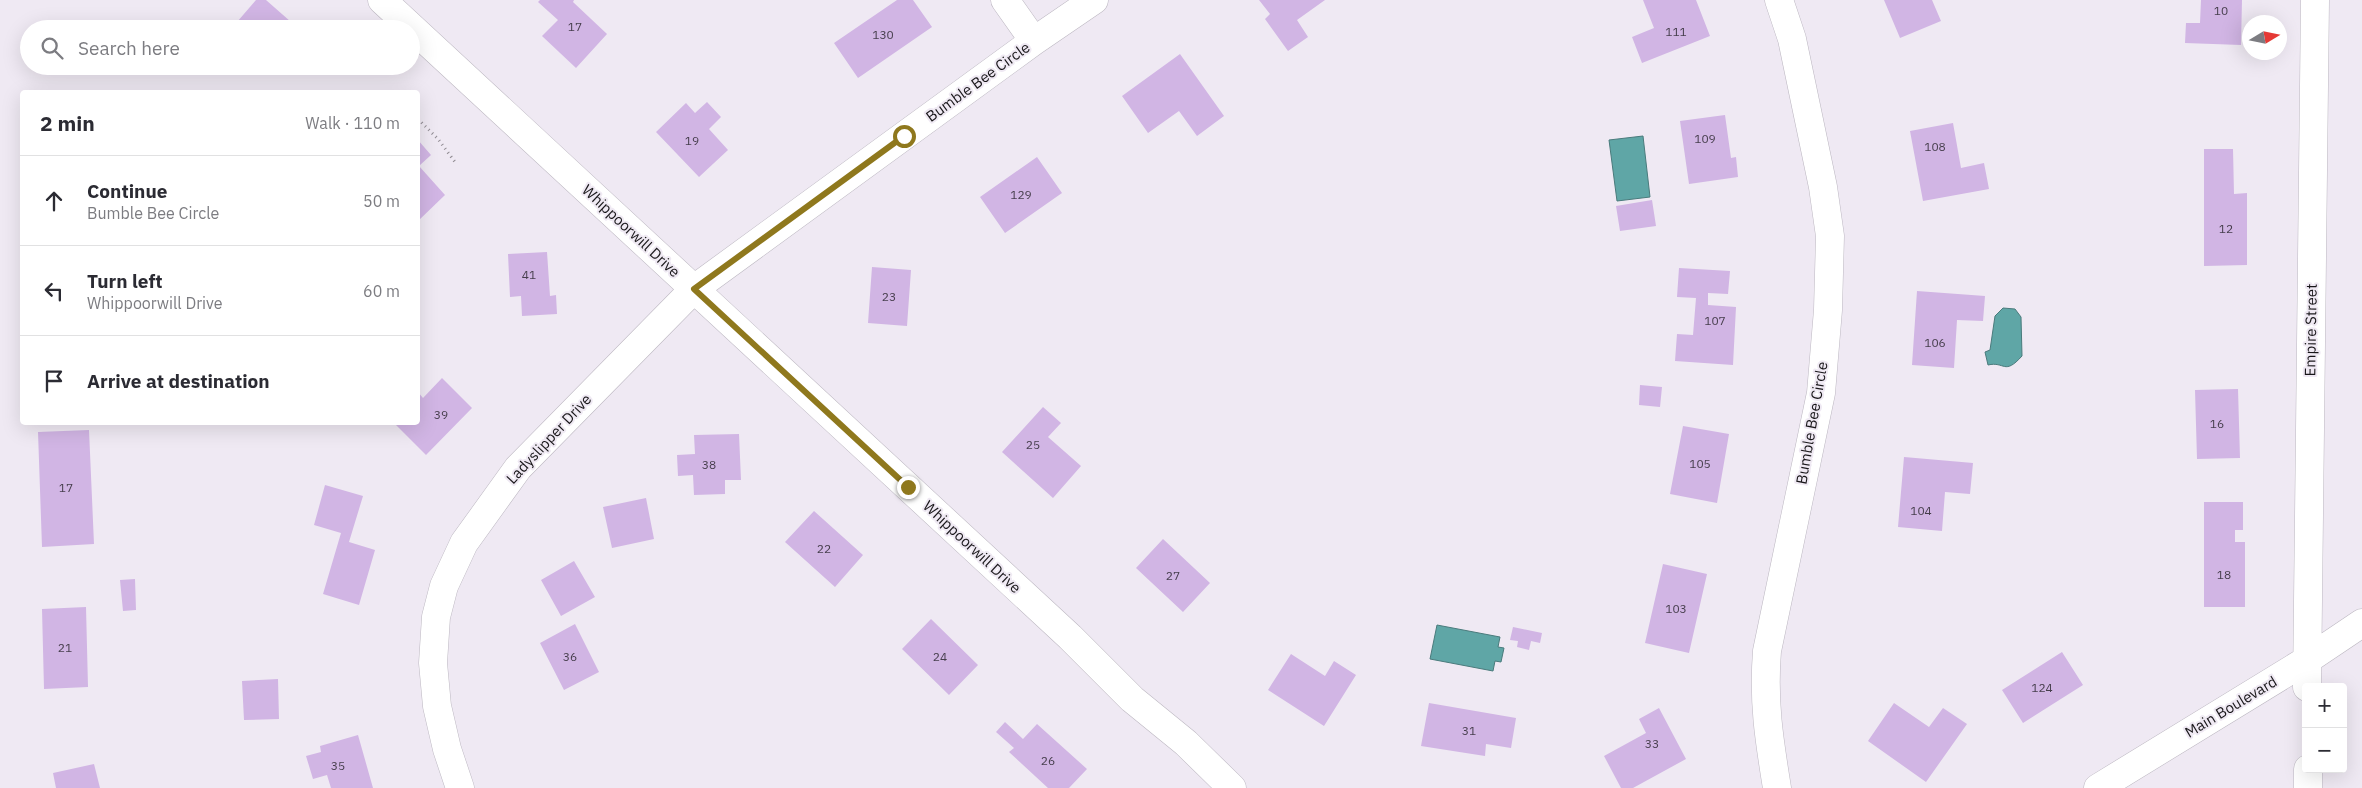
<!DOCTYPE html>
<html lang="en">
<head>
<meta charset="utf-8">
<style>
	body { margin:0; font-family:"IBM Plex Sans",sans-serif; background:#f7f7f7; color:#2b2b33 }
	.controls { position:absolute; right:15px; bottom:15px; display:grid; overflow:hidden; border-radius:5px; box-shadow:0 5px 20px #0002 }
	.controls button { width:45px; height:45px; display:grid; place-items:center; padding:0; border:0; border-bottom:1px solid #e1e1e2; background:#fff; color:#2b2b33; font:25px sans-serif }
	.compass { position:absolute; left:2242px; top:15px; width:45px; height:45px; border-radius:50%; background:#fff; box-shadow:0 5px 20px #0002; rotate:80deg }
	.stop { position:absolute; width:15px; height:15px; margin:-11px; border:4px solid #8f781d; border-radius:50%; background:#fff }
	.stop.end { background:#8f781d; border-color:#fff; box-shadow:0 1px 5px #0008 }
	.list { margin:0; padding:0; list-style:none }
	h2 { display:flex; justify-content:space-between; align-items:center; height:65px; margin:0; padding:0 20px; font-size:21px }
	h2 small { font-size:16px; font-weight:400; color:#7c7c81 }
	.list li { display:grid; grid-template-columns:32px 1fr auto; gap:15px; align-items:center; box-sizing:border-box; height:90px; padding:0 20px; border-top:1px solid #e1e1e2 }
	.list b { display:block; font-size:19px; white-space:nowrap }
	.list p { margin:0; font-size:16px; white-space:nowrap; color:#7c7c81 }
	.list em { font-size:16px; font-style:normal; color:#7c7c81 }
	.icon { flex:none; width:28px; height:28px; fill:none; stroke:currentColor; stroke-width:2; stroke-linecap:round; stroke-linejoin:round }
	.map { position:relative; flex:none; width:2362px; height:788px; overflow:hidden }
	.search { position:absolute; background:#fff; box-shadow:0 5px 20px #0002; left:20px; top:20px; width:400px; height:55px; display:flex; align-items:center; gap:12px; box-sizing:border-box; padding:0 18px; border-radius:28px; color:#7c7c81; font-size:19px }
	.panel { position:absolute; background:#fff; box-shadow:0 5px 20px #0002; left:20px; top:90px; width:400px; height:335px; border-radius:5px }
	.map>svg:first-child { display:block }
	.water { fill:#5fa6a6; stroke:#4a7b7c }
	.building { fill:#d1b5e4 }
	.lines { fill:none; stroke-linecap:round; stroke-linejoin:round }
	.street-casing { stroke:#bcb7c1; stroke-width:29 }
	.path { stroke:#918c93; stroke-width:3; stroke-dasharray:1 4; stroke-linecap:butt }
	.street { stroke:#fff; stroke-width:28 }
	.route { stroke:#8f781d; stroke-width:6 }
	.labels { text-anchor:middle; stroke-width:4; stroke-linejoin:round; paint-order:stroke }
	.number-label { font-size:12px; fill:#463e4c }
	.street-label { font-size:15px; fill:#181619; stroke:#efe9f3 }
</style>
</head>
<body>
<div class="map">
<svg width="2362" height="788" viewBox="0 0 2362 788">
	<rect width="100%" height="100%" fill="#efe9f3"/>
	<path class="water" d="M1643,136L1650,197L1617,201L1609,140Z
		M2003,308L2015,309L2021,317L2022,356C2004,376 2005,361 1988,365L1985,352L1990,350L1995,316Z
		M1437,625L1500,637L1498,647L1504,648L1501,662L1495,661L1493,671L1430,659Z"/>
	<path class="building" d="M256,0H266L299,29H231Z
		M540,0H574L573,2L607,34L576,68L542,36L558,20L538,2Z
		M897,0H913L932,27L858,78L834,43Z
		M1259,0H1325L1297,20L1308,37L1288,51L1265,19L1270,14Z
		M1643,0H1696L1710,36L1642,63L1632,37L1654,28Z
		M1884,0H1932L1941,21L1900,38Z
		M2201,0H2242L2241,45L2185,43L2186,23H2200Z
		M1180,54L1224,116L1197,136L1179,111L1148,133L1122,96Z
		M707,102L721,117L709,129L728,150L699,177L656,132L686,103L695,113Z
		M1725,115L1731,158L1736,157L1738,177L1689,184L1680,121Z
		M1953,123L1961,168L1984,163L1989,189L1923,201L1910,131Z
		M418,140L431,155L419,166L445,195L418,221Z
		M2204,149H2233L2234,194L2247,193V265L2204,266Z
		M1037,157L1062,193L1005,233L980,197Z
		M1652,200L1656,226L1620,231L1616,206Z
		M547,252L550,296L556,295L557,314L522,316L521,296L510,297L508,254Z
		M872,267L911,270L907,326L868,323Z
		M1679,268L1730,271L1728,294L1708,293V305L1736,307L1733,365L1675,361L1677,334L1693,335L1696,298L1677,297Z
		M1917,291L1985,296L1983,321L1957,320L1954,368L1912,365Z
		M442,378L472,408L426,455L393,422H418V392L423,398Z
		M1640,385L1662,387L1660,407L1639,405Z
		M2238,389L2240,458L2197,459L2195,390Z
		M1043,407L1061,423L1048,437L1081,466L1053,498L1002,452Z
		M1683,426L1729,434L1717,503L1670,494Z
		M89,430L94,544L42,547L38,432Z
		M739,434L741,480H725V494L694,495L693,475L678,476L677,455L695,454L694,435Z
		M1904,457L1973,463L1970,494L1945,492L1942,531L1898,527Z
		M325,485L363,496L349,542L375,550L359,605L323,594L341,533L314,525Z
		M646,498L654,539L612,548L603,507Z
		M2204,502H2243V530H2235V542H2245V607H2204Z
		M814,511L863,555L835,587L785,542Z
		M1163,539L1210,583L1183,612L1136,568Z
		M574,561L595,597L561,616L541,580Z
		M1663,564L1707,574L1689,653L1645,643Z
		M135,579L136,610L123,611L120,580Z
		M86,607L88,687L44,689L42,609Z
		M931,619L978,665L949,695L902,649Z
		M575,624L599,672L564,690L540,643Z
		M1513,627L1542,633L1540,643L1531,641L1529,650L1517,647L1518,641L1510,640Z
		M2062,652L2083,685L2023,723L2002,690Z
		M1291,654L1325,676L1334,661L1356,675L1324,726L1268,690Z
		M278,679L279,719L244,720L242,681Z
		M1429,703L1516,718L1511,748L1486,744L1485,756L1421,746Z
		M1894,703L1929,727L1943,708L1967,724L1926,782L1868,741Z
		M1659,708L1686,759L1633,788H1621L1604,756L1646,733L1639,719Z
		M1005,722L1023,739L1037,724L1087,769L1069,788H1048L1009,752L1014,748L996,732Z
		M358,735L373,788H331L327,775L313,779L306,756L321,752L320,746Z
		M94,764L100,788H56L53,773Z"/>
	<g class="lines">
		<defs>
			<path id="street" d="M382,0L1070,637L1132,699L1186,743L1232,788
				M1005,0L1034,41
				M2307,687L2315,0
				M2308,769V788
				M460,788L447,749L437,706L433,663L436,617L444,586L464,543L518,468L694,289L1034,41L1094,0
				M1777,788C1769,739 1763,701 1767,651L1821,393L1828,310L1830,236L1823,187L1792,39L1779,0
				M2098,788L2307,660L2362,623"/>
		</defs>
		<use href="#street" class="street-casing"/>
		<path class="path" d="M418,119L438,139L455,162"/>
		<use href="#street" class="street"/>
	</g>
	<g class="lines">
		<path class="route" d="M904,136L694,289L908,487"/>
	</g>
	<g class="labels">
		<g class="number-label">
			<text x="2221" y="15">10</text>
			<text x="575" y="31">17</text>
			<text x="1676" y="36">111</text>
			<text x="883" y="39">130</text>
			<text x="1705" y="143">109</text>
			<text x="692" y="145">19</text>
			<text x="1935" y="151">108</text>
			<text x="1021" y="199">129</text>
			<text x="2226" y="233">12</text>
			<text x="529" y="279">41</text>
			<text x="889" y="301">23</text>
			<text x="1715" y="325">107</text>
			<text x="1935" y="347">106</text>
			<text x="441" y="419">39</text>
			<text x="2217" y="428">16</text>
			<text x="1033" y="449">25</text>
			<text x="1700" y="468">105</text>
			<text x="709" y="469">38</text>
			<text x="66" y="492">17</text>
			<text x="1921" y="515">104</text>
			<text x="824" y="553">22</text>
			<text x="2224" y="579">18</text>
			<text x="1173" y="580">27</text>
			<text x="1676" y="613">103</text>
			<text x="65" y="652">21</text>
			<text x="570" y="661">36</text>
			<text x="940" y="661">24</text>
			<text x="2042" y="692">124</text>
			<text x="1469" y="735">31</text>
			<text x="1652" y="748">33</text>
			<text x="1048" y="765">26</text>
			<text x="338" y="770">35</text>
		</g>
		<g class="street-label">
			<text transform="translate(978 82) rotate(-36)" y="5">Bumble Bee Circle</text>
			<text transform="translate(631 231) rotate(43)" y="5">Whippoorwill Drive</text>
			<text transform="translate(2311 330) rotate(-89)" y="5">Empire Street</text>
			<text transform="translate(1812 423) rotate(-80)" y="5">Bumble Bee Circle</text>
			<text transform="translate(549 439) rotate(-47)" y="5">Ladyslipper Drive</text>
			<text transform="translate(972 547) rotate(43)" y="5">Whippoorwill Drive</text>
			<text transform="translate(2231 707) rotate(-31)" y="5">Main Boulevard</text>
		</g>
	</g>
</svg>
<div class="controls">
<button>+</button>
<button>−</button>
</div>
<svg class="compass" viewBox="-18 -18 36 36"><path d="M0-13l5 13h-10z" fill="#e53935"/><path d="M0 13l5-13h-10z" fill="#7c7c81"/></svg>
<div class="stop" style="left:904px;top:136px"></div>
<div class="stop end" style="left:908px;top:487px"></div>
<div class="search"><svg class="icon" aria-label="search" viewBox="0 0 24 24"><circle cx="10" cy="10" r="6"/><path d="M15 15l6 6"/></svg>Search here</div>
<section class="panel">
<h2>2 min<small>Walk · 110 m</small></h2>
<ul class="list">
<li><svg class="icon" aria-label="ahead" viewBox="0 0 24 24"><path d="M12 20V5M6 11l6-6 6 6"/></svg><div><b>Continue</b><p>Bumble Bee Circle</p></div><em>50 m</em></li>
<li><svg class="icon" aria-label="left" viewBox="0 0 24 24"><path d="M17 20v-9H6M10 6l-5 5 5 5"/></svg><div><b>Turn left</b><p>Whippoorwill Drive</p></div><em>60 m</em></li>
<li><svg class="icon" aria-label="arrive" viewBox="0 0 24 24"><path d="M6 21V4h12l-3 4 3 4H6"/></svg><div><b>Arrive at destination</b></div></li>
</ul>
</section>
</div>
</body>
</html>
